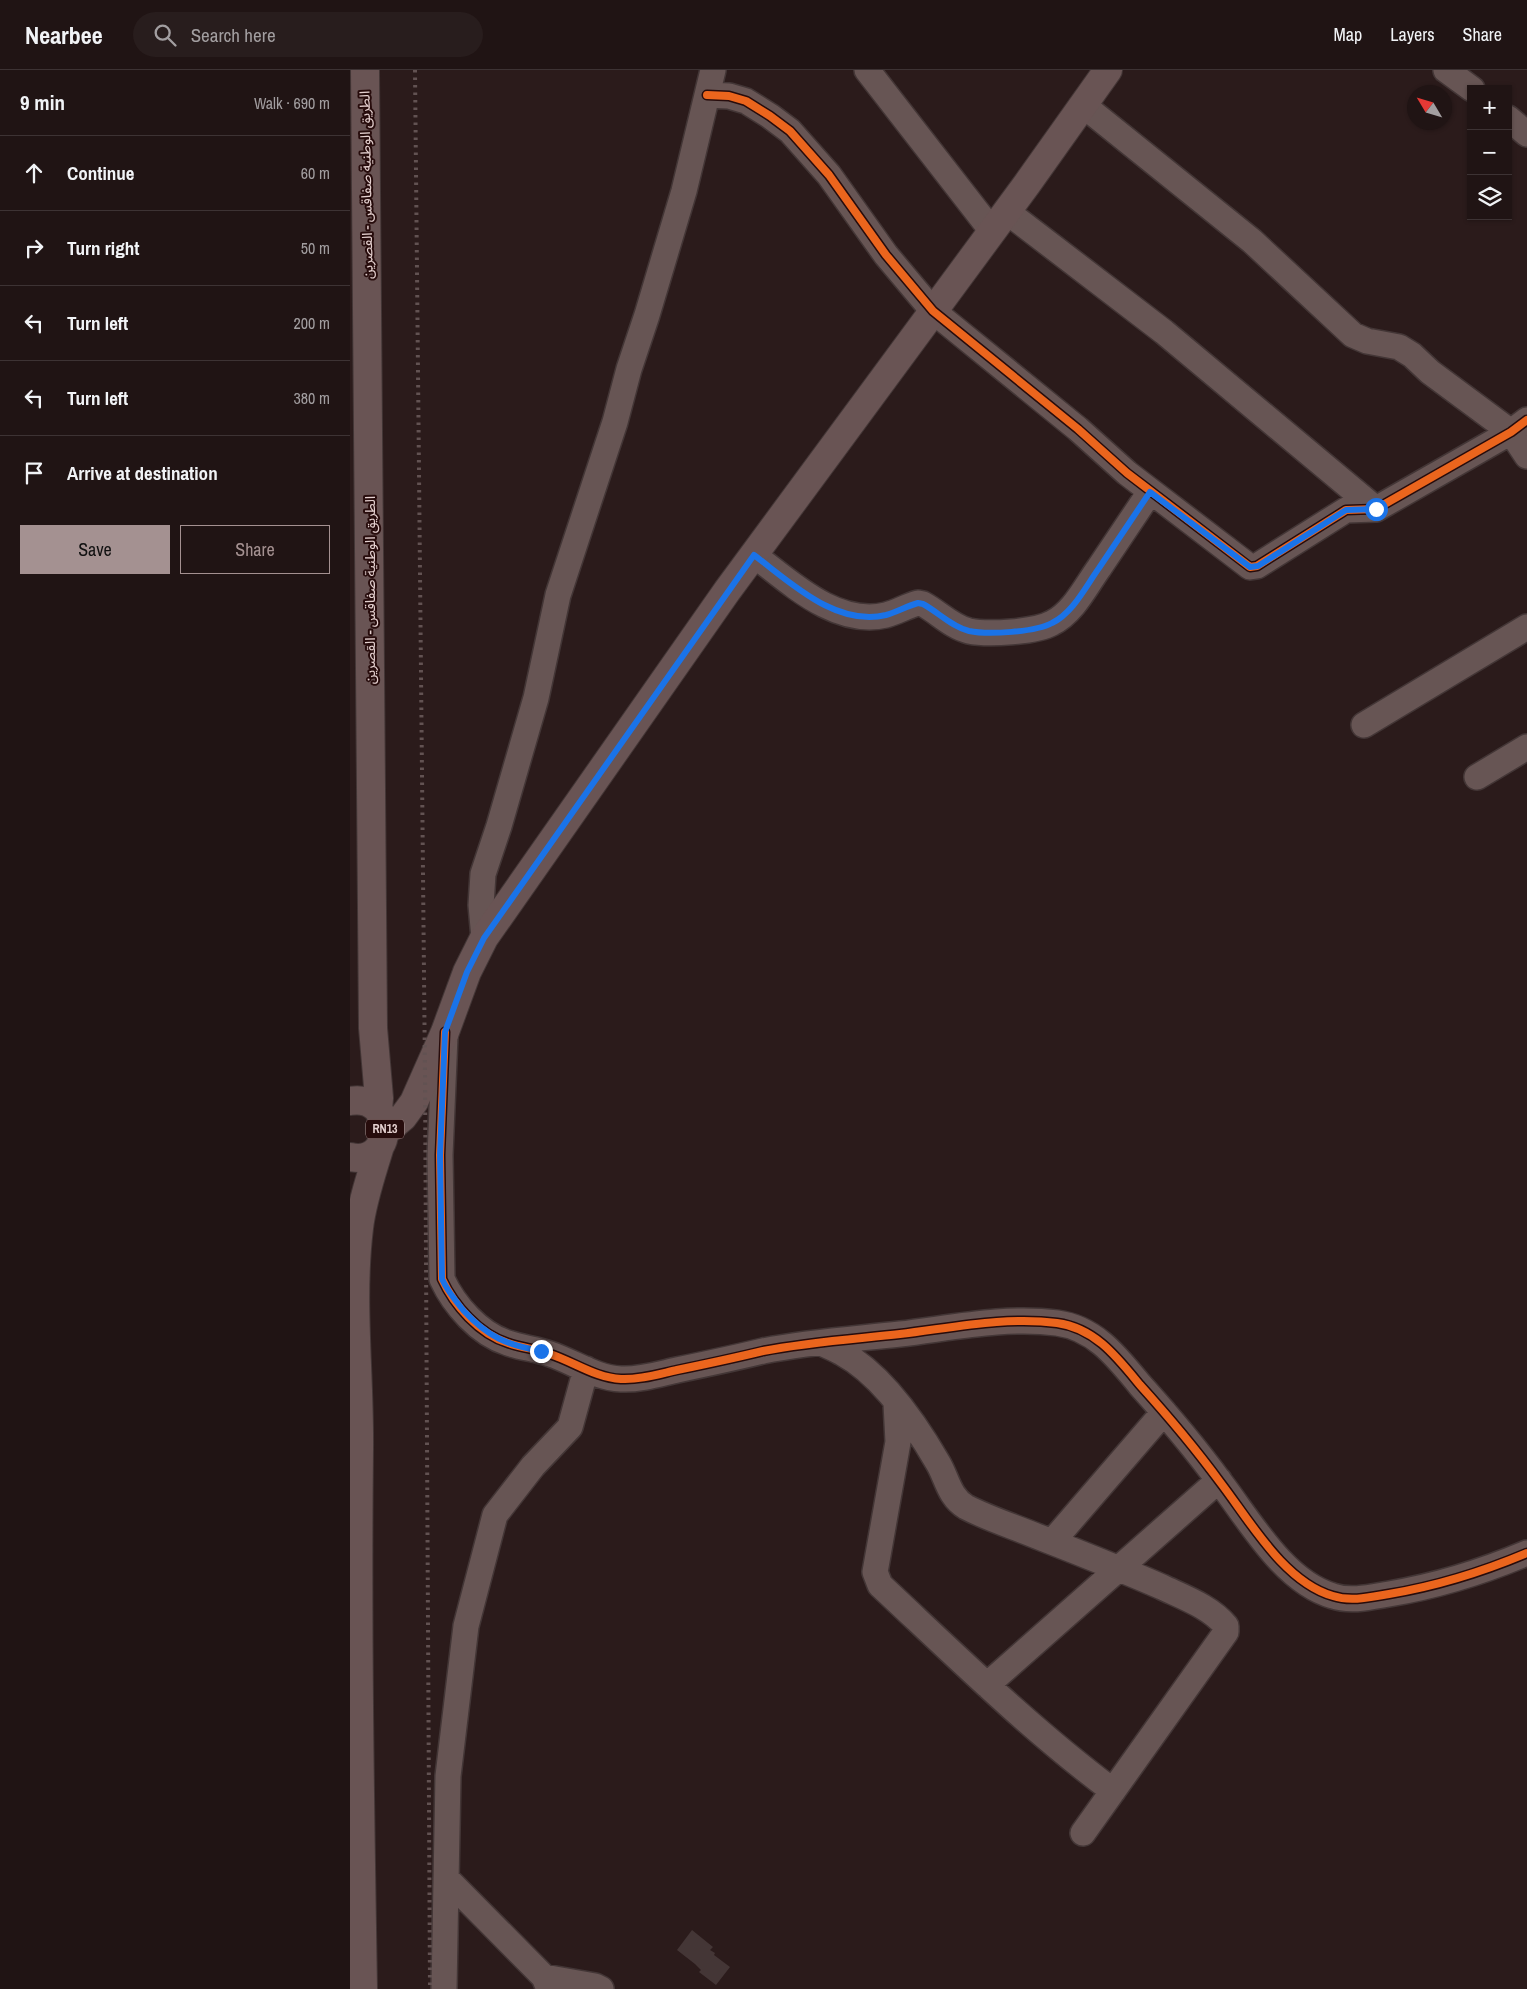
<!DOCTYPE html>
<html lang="en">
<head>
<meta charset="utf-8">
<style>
	body { margin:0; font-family:"Archivo Narrow","Noto Sans Arabic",sans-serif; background:#281d1d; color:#f1f3f6 }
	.controls { position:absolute; right:15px; top:15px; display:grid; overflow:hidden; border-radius:0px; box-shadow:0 1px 4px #0004 }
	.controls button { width:45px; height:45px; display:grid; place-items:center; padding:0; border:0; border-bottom:1px solid #3d3334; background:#201414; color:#f1f3f6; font:25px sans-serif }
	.compass { position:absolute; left:1057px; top:15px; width:45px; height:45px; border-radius:50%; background:#201414; box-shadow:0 1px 4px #0004; rotate:308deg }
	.stop { position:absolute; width:15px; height:15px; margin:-11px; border:4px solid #1a73e8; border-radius:50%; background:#fff }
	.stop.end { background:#1a73e8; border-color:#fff; box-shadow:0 1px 5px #0008 }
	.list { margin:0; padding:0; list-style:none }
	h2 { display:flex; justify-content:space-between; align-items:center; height:65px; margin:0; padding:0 20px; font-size:21px }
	h2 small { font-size:16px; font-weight:400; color:#a29ea0 }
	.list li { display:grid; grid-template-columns:32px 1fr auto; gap:15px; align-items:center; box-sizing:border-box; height:75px; padding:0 20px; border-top:1px solid #3d3334 }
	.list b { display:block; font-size:19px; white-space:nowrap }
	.list em { font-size:16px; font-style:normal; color:#a29ea0 }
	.actions { display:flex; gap:10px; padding:15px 20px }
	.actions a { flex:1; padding:11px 0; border:1px solid #a49191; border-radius:0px; text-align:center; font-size:18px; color:#a49191 }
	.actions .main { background:#a49191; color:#111 }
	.icon { flex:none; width:28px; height:28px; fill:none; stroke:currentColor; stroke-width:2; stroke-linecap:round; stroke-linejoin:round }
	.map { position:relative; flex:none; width:1177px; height:1919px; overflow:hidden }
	header { display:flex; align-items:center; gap:30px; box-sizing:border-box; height:70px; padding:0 25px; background:#201414; border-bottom:1px solid #3d3334 }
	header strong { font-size:24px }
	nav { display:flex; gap:28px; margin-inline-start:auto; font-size:18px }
	.search { width:350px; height:45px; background:#281d1d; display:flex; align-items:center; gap:12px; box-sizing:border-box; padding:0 18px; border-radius:28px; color:#a29ea0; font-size:19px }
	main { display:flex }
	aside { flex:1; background:#201414 }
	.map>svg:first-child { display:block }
	.building { fill:#443636 }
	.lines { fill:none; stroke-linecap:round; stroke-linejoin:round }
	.minor-casing { stroke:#433636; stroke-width:28 }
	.major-casing { stroke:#433636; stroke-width:30 }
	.minor { stroke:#675554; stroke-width:25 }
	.major { stroke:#695454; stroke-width:28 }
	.rail { stroke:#625252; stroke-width:4; stroke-dasharray:2.5 5; stroke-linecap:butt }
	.cycleway-casing { stroke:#270c0c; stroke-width:11 }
	.cycleway { stroke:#eb651d; stroke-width:8 }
	.route { stroke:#1a73e8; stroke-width:6 }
	.labels { text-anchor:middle; stroke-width:4; stroke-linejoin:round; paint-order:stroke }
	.shield { fill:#270c0c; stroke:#ac9695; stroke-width:1 }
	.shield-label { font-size:12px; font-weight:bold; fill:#e5d1d0 }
	.street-label { font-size:14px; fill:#e5d1d0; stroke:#270c0c }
</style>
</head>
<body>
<header>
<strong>Nearbee</strong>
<div class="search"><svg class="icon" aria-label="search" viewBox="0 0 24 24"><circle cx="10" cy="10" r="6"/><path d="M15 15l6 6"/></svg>Search here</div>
<nav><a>Map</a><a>Layers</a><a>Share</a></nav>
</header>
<main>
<aside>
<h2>9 min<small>Walk · 690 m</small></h2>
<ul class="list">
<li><svg class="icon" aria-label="ahead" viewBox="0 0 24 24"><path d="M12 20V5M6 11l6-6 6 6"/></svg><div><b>Continue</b></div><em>60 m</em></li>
<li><svg class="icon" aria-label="right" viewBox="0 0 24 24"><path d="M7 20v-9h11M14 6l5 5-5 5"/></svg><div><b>Turn right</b></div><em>50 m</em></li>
<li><svg class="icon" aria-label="left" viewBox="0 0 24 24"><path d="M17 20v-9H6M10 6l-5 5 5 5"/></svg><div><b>Turn left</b></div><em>200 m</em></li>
<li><svg class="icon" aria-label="left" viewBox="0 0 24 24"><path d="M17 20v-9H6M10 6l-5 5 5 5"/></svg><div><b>Turn left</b></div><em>380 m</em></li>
<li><svg class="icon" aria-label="arrive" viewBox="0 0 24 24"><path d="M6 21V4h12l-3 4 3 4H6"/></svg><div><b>Arrive at destination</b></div></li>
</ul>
<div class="actions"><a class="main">Save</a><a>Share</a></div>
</aside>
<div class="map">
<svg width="1177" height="1919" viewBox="0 0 1177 1919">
	<rect width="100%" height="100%" fill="#2b1b1b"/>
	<path class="building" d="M342,1860L363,1877L360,1880L365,1883L364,1885L380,1897L366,1915L349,1902L351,1900L345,1894L327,1880Z"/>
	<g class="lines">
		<defs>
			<path id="minor" d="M517,0L642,161
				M1096,0L1122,19
				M357,25L379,26L396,31L420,46L440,61L479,105L536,185L583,241L728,359L777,403L900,497L907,496L996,440L1026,439L1161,362L1177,350
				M733,35L902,171L1003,265L1017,271L1049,277L1062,285L1080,302L1161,362L1177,386
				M1158,48L1177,64
				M656,141L814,262L1026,439
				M404,485C440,512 486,557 536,545C547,542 557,536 568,533L573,534C588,542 602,557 619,561C638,565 686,562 702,553C723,543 736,516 749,498C766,473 783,447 800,422
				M1014,655L1177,557
				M1127,707L1177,677
				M134,868L131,835L133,804L149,756L186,628L208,525L265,352L279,299L297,245L334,121L363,0
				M95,966L90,1085L92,1209C104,1235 129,1264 158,1273C172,1278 187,1279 200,1284C224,1292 246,1308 271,1309C290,1310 309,1304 327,1300C356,1294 384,1288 413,1281C458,1272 505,1269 550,1264C601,1258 656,1246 707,1253C745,1258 767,1287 790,1315C818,1346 845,1378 870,1412C900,1451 934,1512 983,1526C1001,1532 1021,1527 1039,1524C1087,1516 1132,1502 1177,1483
				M471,1273C478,1276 485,1279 492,1283C531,1304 566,1355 588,1393C597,1408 599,1427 616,1437C639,1449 665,1457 689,1467C730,1483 771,1499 812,1517C833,1527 861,1537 876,1556V1562L733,1763
				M546,1333L548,1372L525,1502L530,1515C606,1586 680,1659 763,1721
				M702,1472L814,1342
				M637,1615L869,1410
				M96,1808L194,1907L199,1919
				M194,1907L245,1916L251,1919
				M94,1919L98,1706L116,1556L145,1445L183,1396L220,1357L236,1299"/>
			<path id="major" d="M15,0L23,958L29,1028L28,1040
				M0,1031C47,1023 45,1097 0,1087
				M35,1062L53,1047L64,1032L95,962L117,902L134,868L377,521L677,114L758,0
				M13,1919C10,1739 7,1559 9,1379C10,1306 0,1232 9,1158C12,1131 22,1103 30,1076"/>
		</defs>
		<use href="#minor" class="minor-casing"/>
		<use href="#major" class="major-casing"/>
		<use href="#minor" class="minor"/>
		<use href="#major" class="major"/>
		<path class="rail" d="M65,0L75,1005L80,1919"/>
		<defs>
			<path id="cycleway" d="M357,25L379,26L396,31L420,46L440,61L479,105L536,185L583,241L728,359L777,403L900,497L907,496L996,440L1026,439L1161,362L1177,350
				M95,962L90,1085L92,1209C104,1235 129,1264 158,1273C172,1278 187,1279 200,1284C224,1292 246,1308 271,1309C290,1310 309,1304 327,1300C356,1294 384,1288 413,1281C458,1272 505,1269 550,1264C601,1258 656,1246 707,1253C745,1258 767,1287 790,1315C818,1346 845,1378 870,1412C900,1451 934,1512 983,1526C1001,1532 1021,1527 1039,1524C1087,1516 1132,1502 1177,1483"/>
		</defs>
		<use href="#cycleway" class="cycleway-casing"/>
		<use href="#cycleway" class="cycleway"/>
	</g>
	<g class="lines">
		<path class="route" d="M191,1281C157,1275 138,1267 114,1241C105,1230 98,1222 92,1209L90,1085L95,962L117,902L134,868L404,485C440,512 486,557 536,545C547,542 557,536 568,533L573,534C588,542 602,557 619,561C638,565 686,562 702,553C723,543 736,516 749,498C766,473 783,447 800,422L900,497L908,496L996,440L1026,439"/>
	</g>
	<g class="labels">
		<rect class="shield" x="16" y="1049.5" width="38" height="19" rx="4"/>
		<g class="shield-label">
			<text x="35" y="1063">RN13</text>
		</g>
		<g class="street-label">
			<text transform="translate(16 115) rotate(-91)" y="5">الطريق الوطنية صفاقس - القصرين</text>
			<text transform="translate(20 520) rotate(-90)" y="5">الطريق الوطنية صفاقس - القصرين</text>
		</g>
	</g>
</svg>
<div class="controls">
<button>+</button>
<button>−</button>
<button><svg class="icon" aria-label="layers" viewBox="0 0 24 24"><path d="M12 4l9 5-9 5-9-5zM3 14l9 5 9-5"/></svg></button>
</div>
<svg class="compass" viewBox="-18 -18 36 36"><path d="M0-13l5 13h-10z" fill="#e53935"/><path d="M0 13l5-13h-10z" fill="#a29ea0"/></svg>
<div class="stop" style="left:1026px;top:439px"></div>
<div class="stop end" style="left:191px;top:1281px"></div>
</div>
</main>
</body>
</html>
